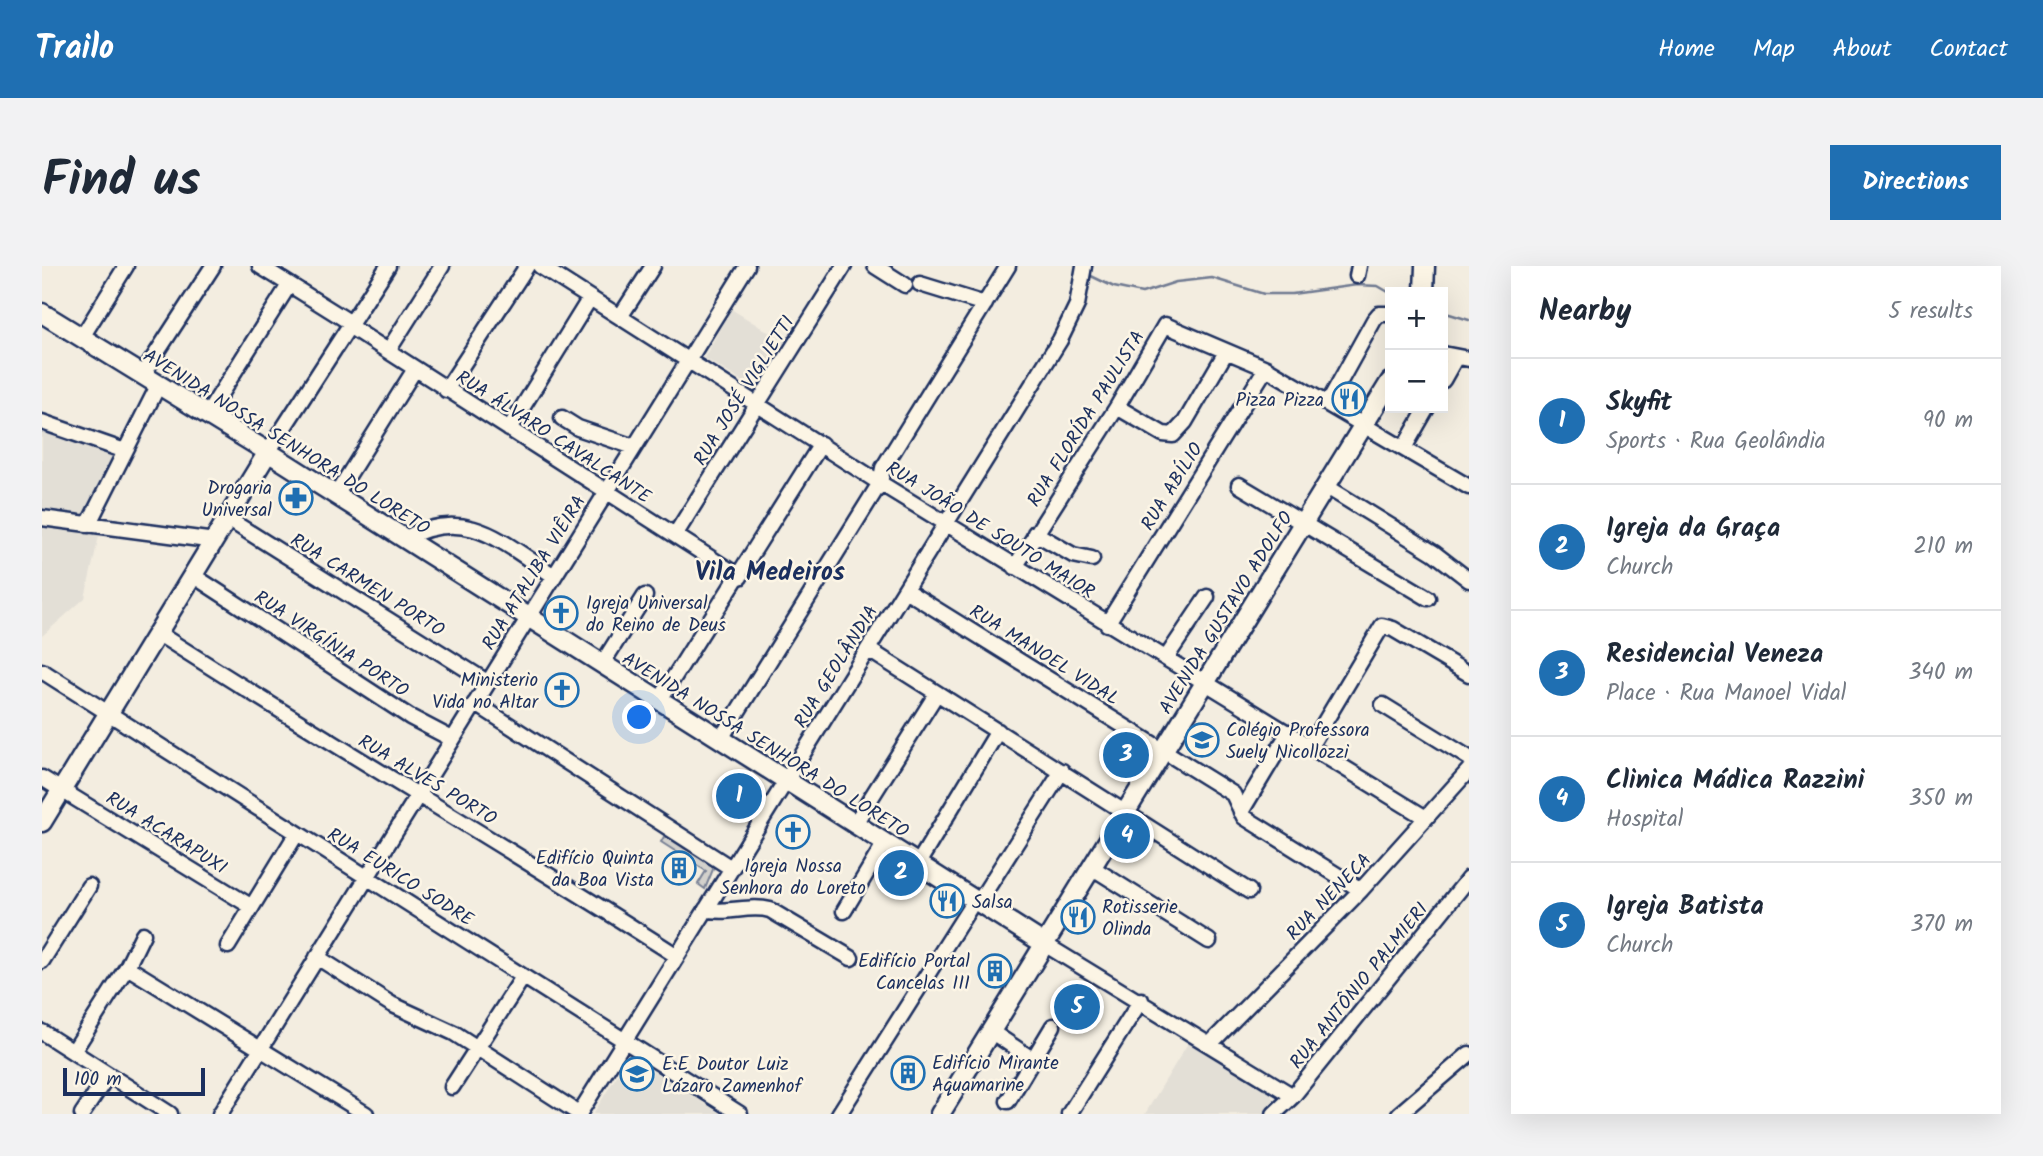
<!DOCTYPE html>
<html lang="en">
<head>
<meta charset="utf-8">
<style>
	body { margin:0; font-family:Kalam,sans-serif; background:#f2f2f3; color:#1f2937 }
	.controls { position:absolute; right:21px; top:21px; display:grid; overflow:hidden; border-radius:0px; box-shadow:0 7px 28px #0002 }
	.controls button { width:63px; height:63px; display:grid; place-items:center; padding:0; border:0; border-bottom:2px solid #e0e1e3; background:#fff; color:#1f2937; font:35px sans-serif }
	.scale { position:absolute; left:21px; bottom:18px; width:142px; box-sizing:border-box; padding-left:7px; border:4px solid #1b2f5e; border-top:0; font-size:19px; line-height:24px; white-space:nowrap; color:#1b2f5e; -webkit-text-stroke:5px #fcf5e5; paint-order:stroke }
	.you { position:absolute; left:598px; top:452px; width:24px; height:24px; margin:-18px; border:5px solid #fff; border-radius:50%; background:#1a73e8; box-shadow:0 0 0 10px #1a73e833 }
	.badge { display:grid; place-items:center; width:46px; height:46px; border-radius:50%; background:#1f6fb2; color:#fff; font-size:23px; font-weight:700 }
	.pin { position:absolute; translate:-50% -50%; border:4px solid #fff; box-shadow:0 2px 7px #0006 }
	.list { margin:0; padding:0; list-style:none }
	h2 { display:flex; justify-content:space-between; align-items:center; height:91px; margin:0; padding:0 28px; font-size:30px }
	h2 small { font-size:23px; font-weight:400; color:#747a83 }
	.list li { display:grid; grid-template-columns:46px 1fr auto; gap:21px; align-items:center; box-sizing:border-box; height:126px; padding:0 28px; border-top:2px solid #e0e1e3 }
	.list b { display:block; font-size:26px; white-space:nowrap }
	.list p { margin:0; font-size:23px; white-space:nowrap; color:#747a83 }
	.list em { font-size:23px; font-style:normal; color:#747a83 }
	.map { position:relative; flex:none; width:1427px; height:848px; overflow:hidden; border-radius:0px }
	header { display:flex; align-items:center; gap:42px; box-sizing:border-box; height:98px; padding:0 35px; background:#1f6fb2; color:#fff }
	header strong { font-size:33px }
	nav { display:flex; gap:38px; margin-inline-start:auto; font-size:24px }
	.intro { display:flex; align-items:center; justify-content:space-between; box-sizing:border-box; height:168px; padding:0 42px }
	h1 { margin:0; font-size:49px }
	.button { padding:18px 32px; border-radius:0px; background:#1f6fb2; color:#fff; font-size:24px; font-weight:700 }
	main { display:flex; gap:42px; padding:0 42px }
	aside { flex:1; background:#fff; border-radius:0px; box-shadow:0 7px 28px #0002 }
	.map>svg:first-child { display:block }
	.built { fill:#e3dfd6 }
	.garden { fill:#d3d1cc; stroke:#778095; stroke-width:2 }
	.lines { fill:none; stroke-linecap:round; stroke-linejoin:round }
	.stream { stroke:#707a91; stroke-width:2.5 }
	.minor-casing { stroke:#1b2f5e; stroke-width:19 }
	.major-casing { stroke:#1b2f5e; stroke-width:23 }
	.minor { stroke:#fcf5e5; stroke-width:14 }
	.major { stroke:#fcf5e5; stroke-width:18 }
	.labels { text-anchor:middle; stroke-width:5; stroke-linejoin:round; paint-order:stroke }
	.street-label { font-size:19px; fill:#1b2f5e; stroke:#fcf5e5 }
	.poi-label { font-size:19px; fill:#1b2f5e; stroke:#fcf5e5; text-anchor:start }
	.district-label { font-size:26px; font-weight:bold; fill:#1b2f5e; stroke:#fcf5e5 }
</style>
</head>
<body>
<header>
<strong>Trailo</strong>
<nav><a>Home</a><a>Map</a><a>About</a><a>Contact</a></nav>
</header>
<div class="intro"><h1>Find us</h1><a class="button">Directions</a></div>
<main>
<div class="map">
<svg width="1427" height="848" viewBox="0 0 1427 848">
	<rect width="100%" height="100%" fill="#f3ede0"/>
	<filter id="ink" filterUnits="userSpaceOnUse"><feTurbulence type="fractalNoise" baseFrequency=".0143" numOctaves="2"/><feDisplacementMap in="SourceGraphic" scale="14" xChannelSelector="R" yChannelSelector="G"/><feConvolveMatrix kernelMatrix="1 2 1 2 8 2 1 2 1" color-interpolation-filters="sRGB"/></filter>
	<g filter="url(#ink)">
		<path class="built" d="M689,43L744,77L715,124L662,92Z
			M0,165L75,191L45,247L38,252L0,245Z
			M0,258L58,265L43,332L0,370Z
			M1146,777L1229,828L1232,836L1220,848H1103Z
			M587,790L644,826L679,848H551Z"/>
		<path class="garden" d="M623,569L672,601L663,623L656,618L664,605L619,576Z"/>
		<g class="lines">
			<path class="stream" d="M1045,8L1072,21L1100,27L1134,16L1170,12L1222,28H1250L1315,19L1336,20L1348,27
				M1401,46L1427,54"/>
			<defs>
				<path id="minor" d="M218,0L309,57
					M498,0L838,217L1384,552
					M833,0L863,19
					M1315,10L1317,0
					M878,18L943,38
					M578,51L611,0
					M307,60L698,311
					M40,71L84,0
					M346,85L400,0
					M1401,88L1427,93
					M101,108L171,0
					M1401,114L1414,91
					M404,124L485,0
					M1286,137L1332,54L1337,48H1348
					M1075,141L1121,168L1131,169L1143,156L1184,86
					M165,149L247,19
					M520,152L536,162L592,181
					M0,156L83,185
					M467,163L548,32
					M1362,182L1385,142
					M226,186L346,0
					M1197,219L1386,332
					M1285,221L1392,287L1427,314
					M294,229L373,103
					M0,252L173,275
					M186,253L445,416
					M46,259L117,118
					M993,267L1031,289L1050,293
					M633,269L802,0
					M362,273C425,239 461,277 512,310
					M973,301L1075,141L1123,59L1224,102L1427,221
					M152,310L368,451L410,473
					M863,324L1191,528L1202,551L1319,624
					M1065,358L1224,102
					M117,368C288,478 464,580 635,690
					M827,384L1207,625
					M1124,392L1165,331
					M560,398L603,330
					M0,405L698,848
					M617,435L779,178
					M433,437L689,602
					M1341,439L1427,492
					M678,474L838,217L841,202L966,0
					M1269,479L1340,360L1351,363L1427,408
					M0,512L210,641
					M1199,546L1247,466
					M812,559L895,427
					M875,599L956,465
					M1051,602L1167,675
					M936,637L1020,505
					M664,643C685,649 707,638 728,644L809,692
					M802,645L842,578
					M1004,679L1251,830
					M186,680L255,567
					M275,691L349,738L412,767L538,848
					M0,695L47,620
					M85,701L324,848
					M0,766L128,848
					M950,766L990,793
					M1168,778L1319,624L1427,504
					M31,786L85,701L101,668
					M410,821L481,711
					M966,835L1011,760
					M40,848L66,809
					M178,848L705,0
					M537,848L1018,74L1035,39L1042,0
					M797,848L932,635
					M1027,848L1099,734
					M1232,848L1251,830L1427,612
					M1357,848L1427,788"/>
				<path id="major" d="M1382,26L1383,0
					M0,47L226,186L1004,679
					M0,556L226,186
					M898,848L1348,116"/>
			</defs>
			<use href="#minor" class="minor-casing"/>
			<use href="#major" class="major-casing"/>
			<use href="#minor" class="minor"/>
			<use href="#major" class="major"/>
		</g>
	</g>
	<defs>
		<symbol id="restaurant-ring" viewBox="-11 -11 22 22"><circle r="9.5" fill="#fcf5e5" stroke="#1f6fb2" stroke-width="1.5"/><path d="M-5-6h1v4h1v-4h1v4h1v-4h1v5L-1.5 .5V6h-2V.5L-5-1ZM5-6V6H3V1.5H1.5Q1.5-4 5-6Z" fill="#1f6fb2"/></symbol>
		<symbol id="pharmacy-ring" viewBox="-11 -11 22 22"><circle r="9.5" fill="#fcf5e5" stroke="#1f6fb2" stroke-width="1.5"/><path d="M-2-6h4v4h4v4h-4v4h-4v-4h-4v-4h4Z" fill="#1f6fb2"/></symbol>
		<symbol id="church-ring" viewBox="-11 -11 22 22"><circle r="9.5" fill="#fcf5e5" stroke="#1f6fb2" stroke-width="1.5"/><path d="M-1.2-6h2.4v3.5h3.3v2.4h-3.3V6h-2.4V-.1h-3.3v-2.4h3.3Z" fill="#1f6fb2"/></symbol>
		<symbol id="school-ring" viewBox="-11 -11 22 22"><circle r="9.5" fill="#fcf5e5" stroke="#1f6fb2" stroke-width="1.5"/><path d="M0-5L7-2L0 1L-7-2ZM-4 1L0 2.5L4 1V4Q0 6-4 4Z" fill="#1f6fb2"/></symbol>
		<symbol id="building-ring" viewBox="-11 -11 22 22"><circle r="9.5" fill="#fcf5e5" stroke="#1f6fb2" stroke-width="1.5"/><path d="M-4-6H4V6H1V3H-1V6H-4ZM-2.5-4.3h1.7v1.8h-1.7ZM.8-4.3h1.7v1.8H.8ZM-2.5-1h1.7V.8h-1.7ZM.8-1h1.7V.8H.8Z" fill="#1f6fb2"/></symbol>
	</defs>
	<g fill-rule="evenodd">
		<use href="#restaurant-ring" x="1288" y="114" width="38" height="38"/>
		<use href="#pharmacy-ring" x="235" y="213" width="38" height="38"/>
		<use href="#church-ring" x="500" y="328" width="38" height="38"/>
		<use href="#church-ring" x="501" y="405" width="38" height="38"/>
		<use href="#school-ring" x="1141" y="455" width="38" height="38"/>
		<use href="#church-ring" x="732" y="547" width="38" height="38"/>
		<use href="#building-ring" x="618" y="583" width="38" height="38"/>
		<use href="#restaurant-ring" x="886" y="616" width="38" height="38"/>
		<use href="#restaurant-ring" x="1017" y="632" width="38" height="38"/>
		<use href="#building-ring" x="934" y="686" width="38" height="38"/>
		<use href="#building-ring" x="847" y="788" width="38" height="38"/>
		<use href="#school-ring" x="576" y="789" width="38" height="38"/>
	</g>
	<g class="labels">
		<g class="street-label">
			<text transform="translate(701 124) rotate(-58)" y="7">RUA JOSÉ VIGLIETTI</text>
			<text transform="translate(1043 152) rotate(-58)" y="7">RUA FLORÍDA PAULISTA</text>
			<text transform="translate(512 170) rotate(33)" y="7">RUA ÁLVARO CAVALCANTE</text>
			<text transform="translate(245 175) rotate(32)" y="7">AVENIDA NOSSA SENHORA DO LORETO</text>
			<text transform="translate(1129 220) rotate(-58)" y="7">RUA ABÍLIO</text>
			<text transform="translate(949 263) rotate(32)" y="7">RUA JOÃO DE SOUTO MAIOR</text>
			<text transform="translate(491 306) rotate(-58)" y="7">RUA ATALIBA VIÊIRA</text>
			<text transform="translate(326 318) rotate(32)" y="7">RUA CARMEN PORTO</text>
			<text transform="translate(1183 346) rotate(-58)" y="7">AVENIDA GUSTAVO ADOLFO</text>
			<text transform="translate(290 377) rotate(33)" y="7">RUA VIRGÍNIA PORTO</text>
			<text transform="translate(1003 388) rotate(32)" y="7">RUA MANOEL VIDAL</text>
			<text transform="translate(793 400) rotate(-58)" y="7">RUA GEOLÂNDIA</text>
			<text transform="translate(724 478) rotate(32)" y="7">AVENIDA NOSSA SENHORA DO LORETO</text>
			<text transform="translate(386 513) rotate(31)" y="7">RUA ALVES PORTO</text>
			<text transform="translate(125 566) rotate(32)" y="7">RUA ACARAPUXI</text>
			<text transform="translate(359 610) rotate(32)" y="7">RUA EURICO SODRE</text>
			<text transform="translate(1286 630) rotate(-46)" y="7">RUA NENECA</text>
			<text transform="translate(1316 719) rotate(-51)" y="7">RUA ANTÔNIO PALMIERI</text>
		</g>
		<g class="poi-label">
			<text x="1282" y="140" text-anchor="end">Pizza Pizza</text>
			<text x="230" y="228" text-anchor="end">Drogaria<tspan x="230" dy="22">Universal</tspan></text>
			<text x="544" y="343">Igreja Universal<tspan x="544" dy="22">do Reino de Deus</tspan></text>
			<text x="496" y="420" text-anchor="end">Ministerio<tspan x="496" dy="22">Vida no Altar</tspan></text>
			<text x="1184" y="470">Colégio Professora<tspan x="1184" dy="22">Suely Nicollozzi</tspan></text>
			<text x="612" y="598" text-anchor="end">Edifício Quinta<tspan x="612" dy="22">da Boa Vista</tspan></text>
			<text x="751" y="606" text-anchor="middle">Igreja Nossa<tspan x="751" dy="22">Senhora do Loreto</tspan></text>
			<text x="930" y="642">Salsa</text>
			<text x="1060" y="647">Rotisserie<tspan x="1060" dy="22">Olinda</tspan></text>
			<text x="928" y="701" text-anchor="end">Edifício Portal<tspan x="928" dy="22">Cancelas III</tspan></text>
			<text x="890" y="803">Edifício Mirante<tspan x="890" dy="22">Aquamarine</tspan></text>
			<text x="620" y="804">E.E Doutor Luiz<tspan x="620" dy="22">Lázaro Zamenhof</tspan></text>
		</g>
		<g class="district-label">
			<text x="728" y="314">Vila Medeiros</text>
		</g>
	</g>
</svg>
<div class="controls">
<button>+</button>
<button>−</button>
</div>
<div class="scale">100 m</div>
<div class="you"></div>
<div class="pin badge" style="left:697px;top:530px">1</div>
<div class="pin badge" style="left:859px;top:607px">2</div>
<div class="pin badge" style="left:1084px;top:489px">3</div>
<div class="pin badge" style="left:1085px;top:570px">4</div>
<div class="pin badge" style="left:1035px;top:741px">5</div>
</div>
<aside>
<h2>Nearby<small>5 results</small></h2>
<ul class="list">
<li><span class="badge">1</span><div><b>Skyfit</b><p>Sports · Rua Geolândia</p></div><em>90 m</em></li>
<li><span class="badge">2</span><div><b>Igreja da Graça</b><p>Church</p></div><em>210 m</em></li>
<li><span class="badge">3</span><div><b>Residencial Veneza</b><p>Place · Rua Manoel Vidal</p></div><em>340 m</em></li>
<li><span class="badge">4</span><div><b>Clinica Mádica Razzini</b><p>Hospital</p></div><em>350 m</em></li>
<li><span class="badge">5</span><div><b>Igreja Batista</b><p>Church</p></div><em>370 m</em></li>
</ul>
</aside>
</main>
</body>
</html>
